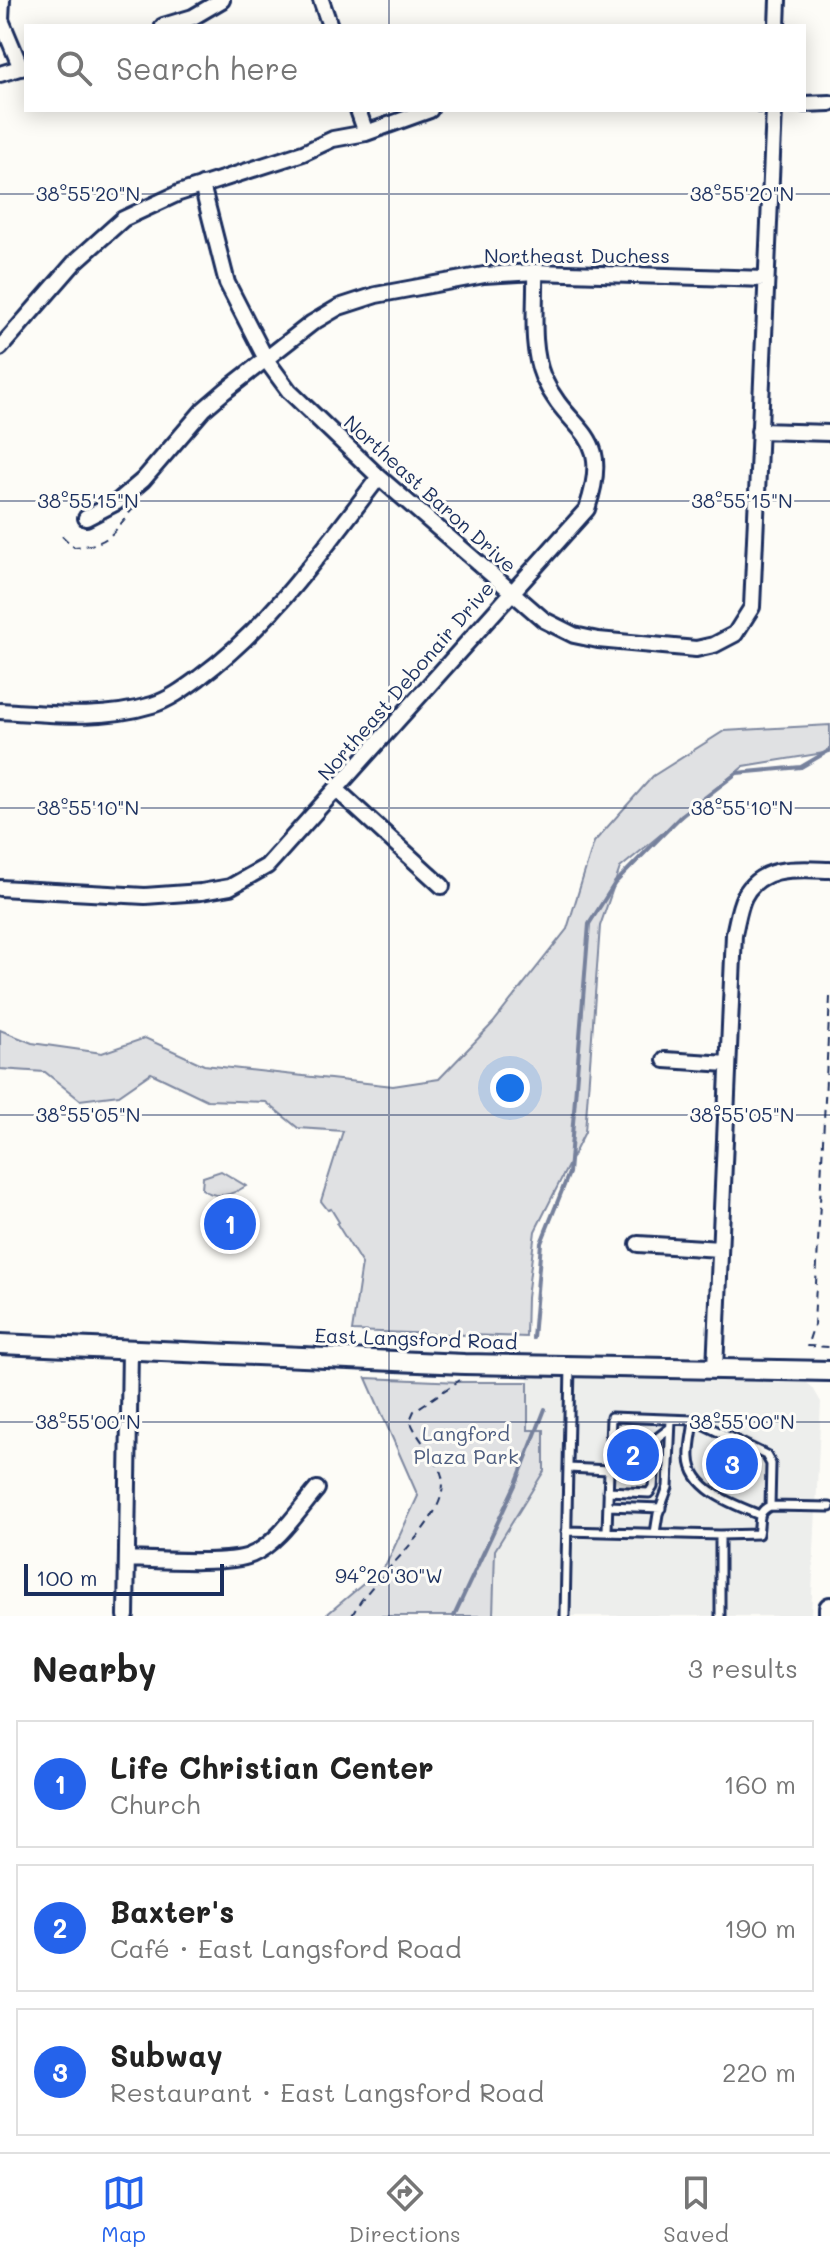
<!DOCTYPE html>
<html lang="en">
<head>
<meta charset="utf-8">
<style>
	body { margin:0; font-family:Mali,sans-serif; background:#f6f6f6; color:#222 }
	.scale { position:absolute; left:24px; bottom:20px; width:200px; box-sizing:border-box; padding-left:8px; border:4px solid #1b2f5e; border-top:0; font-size:22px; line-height:28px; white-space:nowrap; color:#1b2f5e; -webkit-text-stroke:6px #fdfcf7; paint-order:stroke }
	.you { position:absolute; left:510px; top:1088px; width:28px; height:28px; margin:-20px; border:6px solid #fff; border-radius:50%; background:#1a73e8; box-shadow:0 0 0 12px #1a73e833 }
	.badge { display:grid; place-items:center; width:52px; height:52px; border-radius:50%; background:#2563eb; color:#fff; font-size:26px; font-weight:700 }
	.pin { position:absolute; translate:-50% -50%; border:4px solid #fff; box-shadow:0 2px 8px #0006 }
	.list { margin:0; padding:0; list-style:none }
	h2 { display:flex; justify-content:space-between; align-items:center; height:104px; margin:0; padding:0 32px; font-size:34px }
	h2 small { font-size:26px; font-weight:400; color:#767676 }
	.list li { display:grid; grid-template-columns:52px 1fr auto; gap:24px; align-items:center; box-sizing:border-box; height:128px; margin:0 16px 16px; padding:0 16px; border:2px solid #e0e0e0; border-radius:0px }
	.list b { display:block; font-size:30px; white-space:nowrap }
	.list p { margin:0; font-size:26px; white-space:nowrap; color:#767676 }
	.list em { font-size:26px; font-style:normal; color:#767676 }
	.icon { flex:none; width:44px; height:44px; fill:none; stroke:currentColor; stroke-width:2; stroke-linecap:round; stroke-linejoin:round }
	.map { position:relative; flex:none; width:830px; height:1616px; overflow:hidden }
	.search { position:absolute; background:#fff; box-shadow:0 4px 20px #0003; left:24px; right:24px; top:24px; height:88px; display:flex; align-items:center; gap:20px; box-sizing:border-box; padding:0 28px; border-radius:0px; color:#767676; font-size:30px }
	.sheet { height:536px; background:#fff }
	nav { display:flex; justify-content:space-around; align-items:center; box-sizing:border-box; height:112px; border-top:2px solid #e0e0e0; background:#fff; font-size:22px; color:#767676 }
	nav a { display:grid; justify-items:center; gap:4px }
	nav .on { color:#2563eb }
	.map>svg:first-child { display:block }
	.built { fill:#edeeec }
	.green { fill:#e0e1e3; stroke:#7e88a0; stroke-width:2 }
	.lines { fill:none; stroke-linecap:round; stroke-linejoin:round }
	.stream { stroke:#76819c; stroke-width:4 }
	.service-casing { stroke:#1b2f5e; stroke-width:13 }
	.minor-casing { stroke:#1b2f5e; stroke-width:20 }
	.tertiary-casing { stroke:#1b2f5e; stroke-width:24 }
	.secondary-casing { stroke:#1b2f5e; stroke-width:26 }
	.path { stroke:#1b2f5e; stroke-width:2; stroke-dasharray:8 6; stroke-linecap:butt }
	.service { stroke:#fdfcf7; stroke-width:7 }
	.minor { stroke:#fdfcf7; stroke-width:14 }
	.tertiary { stroke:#fdfcf7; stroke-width:18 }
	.secondary { stroke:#fdfcf7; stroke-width:20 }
	.ticks { fill:none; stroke:#1b2f5e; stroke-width:2; stroke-opacity:0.45 }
	.labels { text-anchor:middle; stroke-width:6; stroke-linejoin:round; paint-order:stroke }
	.street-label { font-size:20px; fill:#1b2f5e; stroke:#fdfcf7 }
	.park-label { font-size:20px; fill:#4c5c7f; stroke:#fdfcf7 }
	.ticks-label { font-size:20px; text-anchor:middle; fill:#1b2f5e; stroke:#fdfcf7; stroke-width:6; stroke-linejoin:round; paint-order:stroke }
</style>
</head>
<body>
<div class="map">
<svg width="830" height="1616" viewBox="0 0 830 1616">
	<rect width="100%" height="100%" fill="#fdfcf7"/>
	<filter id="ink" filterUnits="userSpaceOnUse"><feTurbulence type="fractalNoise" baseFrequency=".0125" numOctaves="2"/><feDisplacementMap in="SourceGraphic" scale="16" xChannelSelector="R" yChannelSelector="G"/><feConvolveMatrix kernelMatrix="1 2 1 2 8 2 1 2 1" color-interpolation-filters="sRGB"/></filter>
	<g filter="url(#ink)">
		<path class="built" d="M528,1374L806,1382L813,1388L821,1402L811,1616H493L495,1550L544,1471L528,1430Z"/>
		<path class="green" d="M830,725V752L744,766L620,868L600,926L585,1132L535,1231L527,1298L526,1337L352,1331L362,1264L337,1224L339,1222L331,1209L328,1210L321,1201L343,1131L298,1128L266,1102L207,1100L151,1073L119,1095L80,1100L45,1072L0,1069V1030L32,1043L102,1053L145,1038L204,1065L393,1086L439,1079L493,1023L567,929L594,842L653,776L724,731Z
			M221,1171L246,1186C232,1195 217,1200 202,1189L203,1177Z
			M366,1378L460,1382H528V1430H544V1471L495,1550L493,1616H325L386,1565L418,1496Z"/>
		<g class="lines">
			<path class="stream" d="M533,1338L541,1243L569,1173L589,924L615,883L682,815L737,773L801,767L830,750
				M454,1616L517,1481L545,1409"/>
			<defs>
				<path id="service" d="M694,1420C693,1432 689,1446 690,1458C691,1490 735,1505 760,1515
					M568,1468L609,1470L611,1417L694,1420L766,1455L771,1464L770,1506
					M608,1491L649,1493L653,1487L657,1438L670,1428
					M608,1506L661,1508
					M566,1531L720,1535
					M607,1531L609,1470
					M655,1533L658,1514L668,1487L671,1420
					M565,1616L570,1366
					M720,1616V1535L758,1534C761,1521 756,1512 770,1506L830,1507"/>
				<path id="minor" d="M2,0L1,20L21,68
					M321,0L330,26
					M163,26L193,17L222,0
					M777,26L778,0
					M0,74L26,66
					M804,104L830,103
					M358,110L366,133
					M202,185L227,283L267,361L289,391L379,477L544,620L574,635L598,640L696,649L714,645L735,634L752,607L774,110
					M0,348L75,262L123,219L179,193L303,153L333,139L366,133L430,110
					M759,431L830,433
					M86,518L117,502L143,480L204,409L225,391L312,323L339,307L376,295L484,275L535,272L766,279
					M0,711C51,714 103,720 152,705C169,700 185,688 200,677C273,623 324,548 379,477
					M337,790L442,886
					M0,888L145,896L201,892L230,887L267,866L587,509C614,428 570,437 543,377C530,346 536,305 535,272
					M665,1060L728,1064
					M638,1244L720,1249
					M715,1369L734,934C737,922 739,907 744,897C761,864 799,869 830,870
					M127,1559C155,1560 229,1565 251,1555C277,1544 299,1510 317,1489
					M126,1616L130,1349"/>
				<path id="tertiary" d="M0,1344L464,1364L830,1371"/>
				<path id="secondary" d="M830,1616V1608"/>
			</defs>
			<use href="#service" class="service-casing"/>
			<use href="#minor" class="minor-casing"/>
			<use href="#tertiary" class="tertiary-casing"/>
			<use href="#secondary" class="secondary-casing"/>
			<path class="path" d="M757,110V113H761
				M62,536L74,547C111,545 113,532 135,506
				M830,997L814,1325L807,1346L830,1347
				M352,1616C368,1578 457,1517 441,1473C434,1454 417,1439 410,1420L414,1411L460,1380"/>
			<use href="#service" class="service"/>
			<use href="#minor" class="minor"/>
			<use href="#tertiary" class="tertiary"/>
			<use href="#secondary" class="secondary"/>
		</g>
	</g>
	<path class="ticks" d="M389,0V26M389,110V1616M0,194H830M0,501H830M0,808H830M0,1115H830M0,1422H830"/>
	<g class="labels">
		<g class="street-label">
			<text x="577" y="263">Northeast Duchess</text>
			<text transform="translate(430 494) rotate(42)" y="7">Northeast Baron Drive</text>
			<text transform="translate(406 681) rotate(-49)" y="7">Northeast Debonair Drive</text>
			<text transform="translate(416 1339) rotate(2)" y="7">East Langsford Road</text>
		</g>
		<g class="park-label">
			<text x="466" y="1441">Langford<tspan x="466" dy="23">Plaza Park</tspan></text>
		</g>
	</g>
	<g class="ticks-label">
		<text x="88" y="201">38°55'20"N</text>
		<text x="742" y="201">38°55'20"N</text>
		<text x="88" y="508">38°55'15"N</text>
		<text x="742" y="508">38°55'15"N</text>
		<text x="88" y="815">38°55'10"N</text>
		<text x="742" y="815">38°55'10"N</text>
		<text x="88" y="1122">38°55'05"N</text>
		<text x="742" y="1122">38°55'05"N</text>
		<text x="88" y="1429">38°55'00"N</text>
		<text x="742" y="1429">38°55'00"N</text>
		<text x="389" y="1583">94°20'30"W</text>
	</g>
</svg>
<div class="scale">100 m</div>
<div class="you"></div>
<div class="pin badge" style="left:230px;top:1224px">1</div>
<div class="pin badge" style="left:633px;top:1455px">2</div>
<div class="pin badge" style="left:732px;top:1464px">3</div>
<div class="search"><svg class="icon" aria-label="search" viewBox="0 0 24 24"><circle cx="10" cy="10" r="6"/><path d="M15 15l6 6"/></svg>Search here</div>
</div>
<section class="sheet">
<h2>Nearby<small>3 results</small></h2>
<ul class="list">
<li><span class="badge">1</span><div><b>Life Christian Center</b><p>Church</p></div><em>160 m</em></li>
<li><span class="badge">2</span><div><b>Baxter's</b><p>Café · East Langsford Road</p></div><em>190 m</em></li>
<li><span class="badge">3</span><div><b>Subway</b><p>Restaurant · East Langsford Road</p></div><em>220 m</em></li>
</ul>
</section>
<nav>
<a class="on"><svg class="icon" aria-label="map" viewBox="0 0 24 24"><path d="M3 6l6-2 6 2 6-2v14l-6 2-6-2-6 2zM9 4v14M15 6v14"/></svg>Map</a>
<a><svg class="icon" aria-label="directions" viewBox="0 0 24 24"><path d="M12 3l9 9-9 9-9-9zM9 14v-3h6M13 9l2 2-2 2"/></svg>Directions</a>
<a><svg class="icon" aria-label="saved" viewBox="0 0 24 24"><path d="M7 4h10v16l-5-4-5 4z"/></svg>Saved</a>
</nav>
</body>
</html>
